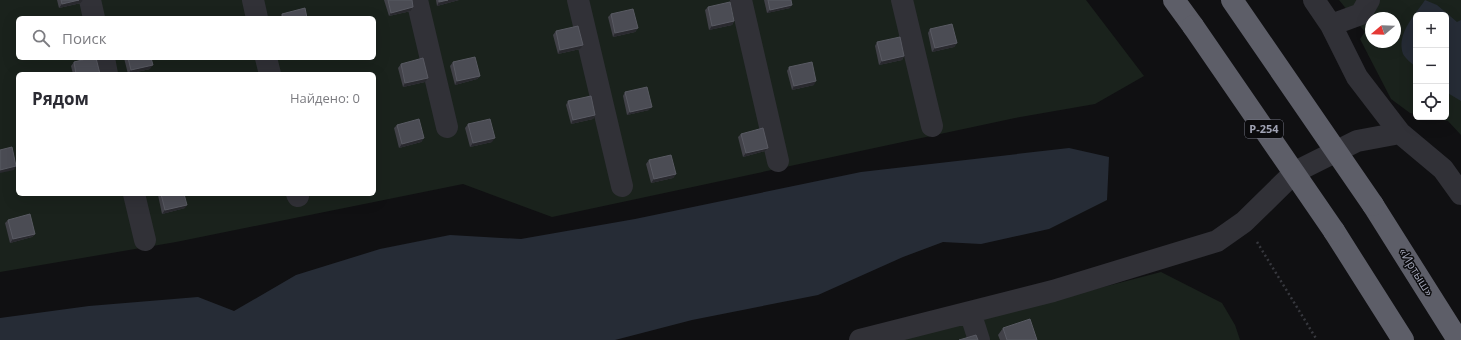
<!DOCTYPE html>
<html lang="ru">
<head>
<meta charset="utf-8">
<style>
	body { margin:0; font-family:"Open Sans",sans-serif; background:#f7f7f7; color:#2b2b33 }
	.controls { position:absolute; right:12px; top:12px; display:grid; overflow:hidden; border-radius:6px; box-shadow:0 4px 16px #0002 }
	.controls button { width:36px; height:36px; display:grid; place-items:center; padding:0; border:0; border-bottom:1px solid #e1e1e2; background:#fff; color:#2b2b33; font:20px sans-serif }
	.compass { position:absolute; left:1365px; top:12px; width:36px; height:36px; border-radius:50%; background:#fff; box-shadow:0 4px 16px #0002; rotate:251deg }
	.list { margin:0; padding:0; list-style:none }
	h2 { display:flex; justify-content:space-between; align-items:center; height:52px; margin:0; padding:0 16px; font-size:17px }
	h2 small { font-size:13px; font-weight:400; color:#7c7c81 }
	.icon { flex:none; width:22px; height:22px; fill:none; stroke:currentColor; stroke-width:2; stroke-linecap:round; stroke-linejoin:round }
	.map { position:relative; flex:none; width:1461px; height:340px; overflow:hidden }
	.search { position:absolute; background:#fff; box-shadow:0 4px 16px #0002; left:16px; top:16px; width:360px; height:44px; display:flex; align-items:center; gap:10px; box-sizing:border-box; padding:0 14px; border-radius:6px; color:#7c7c81; font-size:15px }
	.panel { position:absolute; background:#fff; box-shadow:0 4px 16px #0002; left:16px; top:72px; width:360px; height:124px; border-radius:6px }
	.map>svg:first-child { display:block }
	.green { fill:#1a221c; fill-rule:evenodd }
	.water { fill:#262c36 }
	.lines { fill:none; stroke-linecap:round; stroke-linejoin:round }
	.path { stroke:#37383e; stroke-width:2.5; stroke-dasharray:2 3; stroke-linecap:butt }
	.minor { stroke:#313137; stroke-width:22 }
	.highway { stroke:#5d5e68; stroke-width:22 }
	.highway-bridge { stroke:#5d5e68; stroke-width:22 }
	.wall { fill:#414148 }
	.shaded-wall { fill:#29292e }
	.building { fill:#4b4c54; stroke:#595a63 }
	.labels { text-anchor:middle; stroke-width:3; stroke-linejoin:round; paint-order:stroke }
	.shield { fill:#0b0b0d; stroke:#737582; stroke-width:1 }
	.shield-label { font-size:11px; font-weight:bold; fill:#a0a3b4 }
	.street-label { font-size:12px; fill:#a0a3b4; stroke:#0b0b0d }
</style>
</head>
<body>
<div class="map">
<svg width="1461" height="340" viewBox="0 0 1461 340">
	<rect width="100%" height="100%" fill="#101012"/>
	<path class="green" d="M0,0H1086L1144,76L1095,104L1015,118L552,217L463,184L176,242L0,272ZM18,18H374V58H18ZM18,74H374V194H18Z
		M1339,0H1461V135L1448,121L1429,117H1446V15H1416V114L1410,113L1391,99L1360,39L1365,32ZM1371,18H1395V42H1371Z
		M1161,272L1222,303L1235,325L1240,340H900Z"/>
	<path class="water" d="M1425,0L1437,5L1457,22L1461,20V101L1446,92V15H1416V67C1412,64 1405,58 1403,54C1396,34 1415,15 1425,0Z
		M1069,148L1109,157L1107,200L1049,229L981,244L943,242L903,257L818,295L692,320L615,340H0V318L89,306L198,297L234,311L296,275L380,249L450,235L521,239L635,219L861,172Z"/>
	<g class="lines">
		<path class="path" d="M1257,242L1317,340"/>
		<path class="minor" d="M90,0L94,18
			M253,0L257,18
			M417,0L447,127
			M578,0L622,186
			M741,0L778,161
			M902,0L932,126
			M1314,0L1331,25L1357,77L1400,133
			M1331,25L1361,14L1369,0
			M104,58L107,74
			M266,58L270,74
			M134,194L145,240
			M297,194L298,196
			M970,312L979,340
			M860,340L1053,291L1217,241L1244,222L1295,172L1357,141L1400,133L1443,169L1461,194"/>
		<path class="highway" d="M1174,0L1193,26
			M1373,205L1458,340
			M1334,231L1403,340"/>
		<path class="highway-bridge" d="M1232,0L1373,205
			M1193,26L1334,231"/>
	</g>
	<path class="wall" d="M57,0H83L81,3L59,8Z
		M384,0H412L413,7L411,11L389,16Z
		M436,0H459L437,6Z
		M764,0H791L790,8L767,13Z
		M708,7L734,21L732,25L709,30L705,10Z
		M282,14L307,18H280Z
		M611,14L638,28L635,32L613,37L608,17Z
		M930,29L957,43L954,47L932,52L928,33Z
		M556,31L580,49L558,54L553,35Z
		M877,42L904,56L902,60L879,65L875,46Z
		M124,58H151L150,69L128,74Z
		M74,62L100,74H73L71,66Z
		M453,62L480,76L477,79L455,85L450,66Z
		M401,64L425,82L403,87L398,68Z
		M789,67L814,85L792,90L787,71Z
		M625,92L649,110L627,115L623,96Z
		M568,101L595,115L593,119L571,124L566,105Z
		M468,124L492,142L470,147L465,128Z
		M397,125L424,138L421,142L399,148L394,128Z
		M741,134L765,151L743,157L738,137Z
		M649,160L676,174L673,178L651,183L646,164Z
		M158,194H184L185,208L162,214L158,195Z
		M8,220L35,234L32,237L10,243L5,223Z
		M1003,328L1037,340H1000L998,335Z"/>
	<path class="shaded-wall" d="M79,0H83L81,3L59,8L62,4Z
		M448,0H459L437,6L439,2Z
		M792,5L790,8L767,13L770,10Z
		M413,7L411,11L389,16L391,13Z
		M734,21L732,25L709,30L712,26Z
		M638,28L635,32L613,37L615,33Z
		M957,43L954,47L932,52L935,48Z
		M583,45L580,49L558,54L560,50Z
		M904,56L902,60L879,65L882,61Z
		M153,65L150,69L128,74L131,70Z
		M480,76L477,79L455,85L457,81Z
		M428,78L425,82L403,87L405,83Z
		M816,81L814,85L792,90L794,86Z
		M652,107L649,110L627,115L630,112Z
		M595,115L593,119L571,124L573,120Z
		M424,138L421,142L399,148L402,144Z
		M495,138L492,142L470,147L473,143Z
		M768,148L765,151L743,157L746,153Z
		M16,166L14,170L0,173V170Z
		M676,174L673,178L651,183L654,179Z
		M187,205L185,208L162,214L165,210Z
		M35,234L32,237L10,243L13,239Z"/>
	<path class="building" d="M61,0H79L62,4Z
		M388,0H412L413,7L391,13Z
		M439,0H448L439,2Z
		M768,0H791L792,5L770,10Z
		M730,2L734,21L712,26L708,7Z
		M305,8L307,18H283L282,14Z
		M633,9L638,28L615,33L611,14Z
		M952,24L957,43L935,48L930,29Z
		M578,26L583,45L560,50L556,31Z
		M900,37L904,56L882,61L877,42Z
		M475,57L480,76L457,81L453,62Z
		M90,58H96L100,74H76L74,62Z
		M128,58H151L153,65L131,70Z
		M423,58L428,78L405,83L401,64Z
		M812,62L816,81L794,86L789,67Z
		M647,87L652,107L630,112L625,92Z
		M591,96L595,115L573,120L568,101Z
		M419,119L424,138L402,144L397,125Z
		M490,119L495,138L473,143L468,124Z
		M763,128L768,148L746,153L741,134Z
		M12,147L16,166L0,170V150Z
		M671,155L676,174L654,179L649,160Z
		M161,194H184L187,205L165,210Z
		M30,214L35,234L13,239L8,220Z
		M1030,319L1037,340H1007L1003,328Z
		M976,335L978,340H959Z"/>
	<g class="labels">
		<rect class="shield" x="1245" y="120" width="38" height="18" rx="3"/>
		<g class="shield-label">
			<text x="1264" y="133">Р-254</text>
		</g>
		<g class="street-label">
			<text transform="translate(1416 272) rotate(58)" y="4">«Иртыш»</text>
		</g>
	</g>
</svg>
<div class="controls">
<button>+</button>
<button>−</button>
<button><svg class="icon" aria-label="locate" viewBox="0 0 24 24"><circle cx="12" cy="12" r="6"/><path d="M12 2v4M12 18v4M2 12h4M18 12h4"/></svg></button>
</div>
<svg class="compass" viewBox="-18 -18 36 36"><path d="M0-13l5 13h-10z" fill="#e53935"/><path d="M0 13l5-13h-10z" fill="#7c7c81"/></svg>
<div class="search"><svg class="icon" aria-label="search" viewBox="0 0 24 24"><circle cx="10" cy="10" r="6"/><path d="M15 15l6 6"/></svg>Поиск</div>
<section class="panel">
<h2>Рядом<small>Найдено: 0</small></h2>
<ul class="list">
</ul>
</section>
</div>
</body>
</html>
